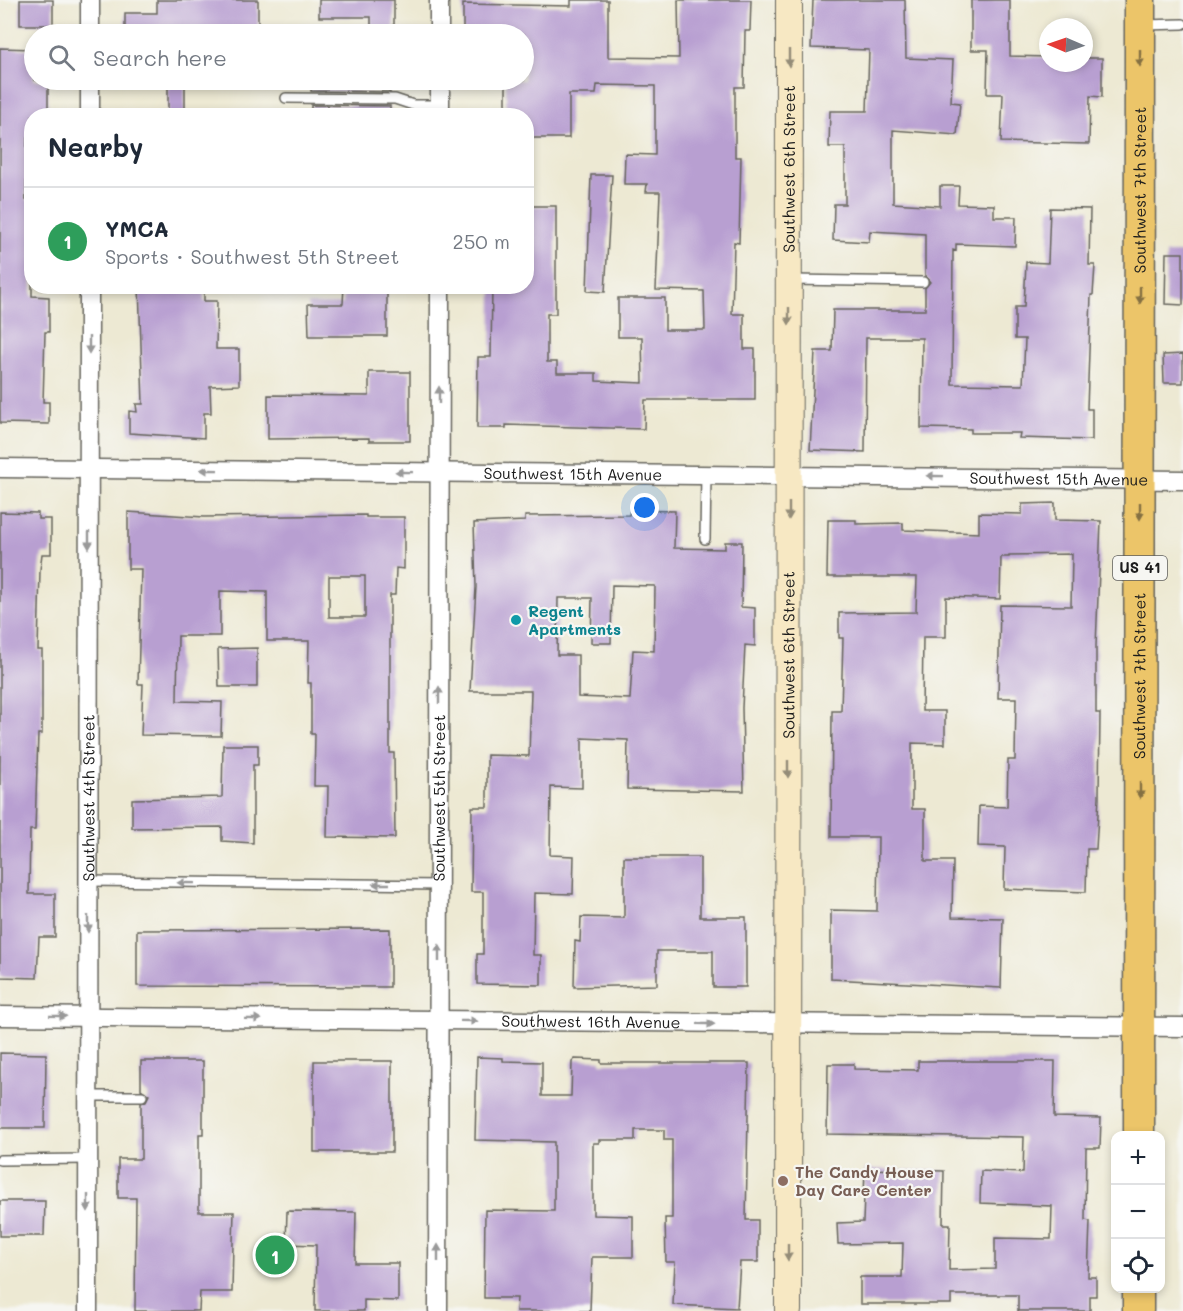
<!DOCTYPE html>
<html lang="en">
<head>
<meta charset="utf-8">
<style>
	body { margin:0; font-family:Mali,sans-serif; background:#f6f6f7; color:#1f2937 }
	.controls { position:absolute; right:18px; bottom:18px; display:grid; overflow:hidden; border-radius:12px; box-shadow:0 3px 9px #0003 }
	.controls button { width:54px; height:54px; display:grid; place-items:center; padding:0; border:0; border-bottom:2px solid #e0e1e3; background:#fff; color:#1f2937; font:30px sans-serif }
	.compass { position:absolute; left:1039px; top:18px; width:54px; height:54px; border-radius:50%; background:#fff; box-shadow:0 3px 9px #0003; rotate:272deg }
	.you { position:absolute; left:645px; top:508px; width:21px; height:21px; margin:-15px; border:4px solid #fff; border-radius:50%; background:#1a73e8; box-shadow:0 0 0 9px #1a73e833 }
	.badge { display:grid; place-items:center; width:39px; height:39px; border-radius:50%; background:#d1495b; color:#fff; font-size:20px; font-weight:700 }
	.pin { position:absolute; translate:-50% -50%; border:3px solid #fff; box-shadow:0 2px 6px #0006 }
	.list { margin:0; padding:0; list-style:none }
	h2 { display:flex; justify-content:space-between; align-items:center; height:78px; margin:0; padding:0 24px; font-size:26px }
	h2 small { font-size:20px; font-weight:400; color:#747a83 }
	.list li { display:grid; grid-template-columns:39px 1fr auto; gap:18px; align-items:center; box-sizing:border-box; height:108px; padding:0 24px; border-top:2px solid #e0e1e3 }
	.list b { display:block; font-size:22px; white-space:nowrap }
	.list p { margin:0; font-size:20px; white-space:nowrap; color:#747a83 }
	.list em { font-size:20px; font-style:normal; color:#747a83 }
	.icon { flex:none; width:33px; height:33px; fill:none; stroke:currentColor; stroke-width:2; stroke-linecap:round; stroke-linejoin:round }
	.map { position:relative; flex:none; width:1183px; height:1311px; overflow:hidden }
	.search { position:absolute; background:#fff; box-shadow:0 3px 9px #0003; left:24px; top:24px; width:510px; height:66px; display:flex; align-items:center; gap:15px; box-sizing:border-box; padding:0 21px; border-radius:33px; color:#747a83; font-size:22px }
	.panel { position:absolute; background:#fff; box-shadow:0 3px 9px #0003; left:24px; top:108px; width:510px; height:186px; border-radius:24px }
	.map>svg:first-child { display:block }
	.building { fill:#b89fd1; fill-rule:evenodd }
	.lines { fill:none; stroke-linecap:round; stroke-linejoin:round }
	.lane-casing { stroke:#65645c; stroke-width:12 }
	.street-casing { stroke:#65645c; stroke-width:21 }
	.secondary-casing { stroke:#65645c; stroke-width:28 }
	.primary-casing { stroke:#65645c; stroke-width:33 }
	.lane { stroke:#fff; stroke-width:9 }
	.street { stroke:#fff; stroke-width:18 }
	.secondary { stroke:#f7e8c3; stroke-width:26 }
	.primary { stroke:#ecc569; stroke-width:30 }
	.oneway { fill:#948c78 }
	.oneway2 { fill:#847042 }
	.oneway3 { fill:#999 }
	.culture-dot { fill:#0f9aa8; stroke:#f6f6f2; stroke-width:2 }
	.education-dot { fill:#8d6e63; stroke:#f6f6f2; stroke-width:2 }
	.labels { text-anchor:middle; stroke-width:4.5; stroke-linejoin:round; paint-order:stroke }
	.shield { fill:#f6f6f2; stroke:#5d5d5c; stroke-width:1.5 }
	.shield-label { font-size:15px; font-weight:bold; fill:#1c1c1c }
	.street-label { font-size:16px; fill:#1c1c1c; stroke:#f6f6f2 }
	.culture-label { font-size:16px; font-weight:bold; fill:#0d838f; stroke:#f6f6f2; text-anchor:start }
	.education-label { font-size:16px; font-weight:bold; fill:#785e54; stroke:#f6f6f2; text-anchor:start }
</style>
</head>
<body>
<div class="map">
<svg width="1183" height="1311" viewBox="0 0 1183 1311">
	<rect width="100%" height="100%" fill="#f6f6f2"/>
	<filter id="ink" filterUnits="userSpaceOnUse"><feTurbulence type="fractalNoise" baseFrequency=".0167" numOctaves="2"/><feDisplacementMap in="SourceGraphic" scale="12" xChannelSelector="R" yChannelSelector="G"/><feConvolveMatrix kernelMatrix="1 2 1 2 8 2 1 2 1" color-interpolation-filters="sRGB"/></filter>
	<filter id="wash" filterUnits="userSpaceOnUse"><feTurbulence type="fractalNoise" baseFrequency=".008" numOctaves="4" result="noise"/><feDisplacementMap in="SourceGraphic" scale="24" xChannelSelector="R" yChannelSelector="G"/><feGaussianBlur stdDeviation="1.35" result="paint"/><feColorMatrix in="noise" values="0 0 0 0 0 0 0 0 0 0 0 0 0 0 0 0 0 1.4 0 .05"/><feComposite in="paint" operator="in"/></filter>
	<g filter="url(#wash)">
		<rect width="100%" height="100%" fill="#ede9d3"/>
		<g id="blocks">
			<path class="building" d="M20,0H53V25H20Z
				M157,0H258V29H148V34H125V13H157Z
				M319,0H394V32H371V17H319Z
				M571,0H608V57L679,58L678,0H751L750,31H745L744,87H735V157H741L739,243L734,242L732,314H744V349H755V400H645L644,429L506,425V428H477L478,357H491L492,286H526V206H556V314H547V362H557V373H596V381L643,383L642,337H618V298H665V330H705L704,291L656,290L660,192H646L647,184H624L625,154L655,155V86L597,85L596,94H569V138H526V116H506V80H524V34H463V4L571,6Z
				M813,0H905L906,58L953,60L951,102L960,103L957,135L893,130V203L940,206V186H959L958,204L994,205V217H1016L1015,246L956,244V251L953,250L952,384L1023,385L1025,339H1015V307H1024L1026,262L1048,263L1050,208L1090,209L1089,265H1095L1093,295H1091L1087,409H1092V440L1019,438L1020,433H971V429L921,428L922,338H866L865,452L810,450L815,351H832L833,310H925V288L930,282L925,276V234L870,231L869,242L833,240L834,204H845V147H829L830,111H867L869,50L811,48Z
				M971,0H1010V56L1048,57V63H1084V58H1102V97L1090,96L1089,144L1001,142L1003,94H987L988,50H971Z
				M0,48L34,49V80H48V116H32V138H27L26,200H32V296L49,297V332H45L43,402H49V424L0,423Z
				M168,80H185V116H168Z
				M311,80H390V92L311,91Z
				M311,105L390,106V116H311Z
				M591,175H612L605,292L587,291Z
				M1166,253H1183V305L1165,304Z
				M139,286H204V301H217L216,349H239V385L210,386L211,413H204V438L129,433V411L137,412L136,404H143Z
				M344,286H387V336H309L308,304H343Z
				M1183,354V383H1164L1163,355Z
				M369,372H410V441H369V438L268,439V395L369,396Z
				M1055,503V520L1101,521L1096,646V713H1100L1099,797L1096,849H1087L1086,892L1004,889L1005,847L978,846L979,806L1007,807L1008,760H1015L1016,698H998L1000,605L1071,606L1072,554L1009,555V557H1001L1000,599L946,597V637H923L922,711H945V744L912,743V809H925V861H953L952,917L1003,918L1001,988L831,979V910L877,911L878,837H831L832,711H841L843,638H839V613L916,612L917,577H827L828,520H856V524L903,523V530L979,533V513L1022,514V504Z
				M630,510L675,511L674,548L725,549V542H742L741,607L755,608V646L745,645L742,708L744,791L627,789L628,740L582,738V788L551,787L550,855L574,856L573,894L534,893L533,955H541V985L477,984V954H483V892H471L472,807H487V755L529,756L531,691H470L476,587L474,523L525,521V516L629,515ZM612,585L655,586L654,651L633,650L630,699L578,697V655H557L558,598H592L591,643H611Z
				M0,512L38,513V519H51V554H42L40,570L38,650H42V734H38L35,830H30L29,894H55V937H39L37,978L0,977Z
				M128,512L204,517L366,515V517H404V569L396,568L395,595H390V753H394L395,838L327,837L328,786H314L315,734H311V683H308L309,641H267V592L220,591V636H178L177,701L222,702L221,736L141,735L143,684H138L141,569H128ZM329,576H365V617H329Z
				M257,648V687H219L218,649Z
				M223,745H258V765H253V843L222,841V827L132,828V799L222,797Z
				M624,857H700V917H746V987H713V951H657V985L574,987L575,941L580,942L581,917L624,918Z
				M390,929V987L137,986V930Z
				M0,1053L46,1054L45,1128H0Z
				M477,1057L503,1058V1061L542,1062V1096H571L572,1062L575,1059L601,1060V1063H749L746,1220H758V1262H740L737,1308L673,1305L675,1262H666L665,1218H672V1140H664V1130H635V1140H599V1143H593V1215L633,1216V1257H592L590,1311H516L517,1298H484L485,1210L554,1211V1142L475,1140Z
				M141,1061H203V1134H199V1212H234L233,1242L232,1292H200L199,1311H135L136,1198H118V1159H141V1103L146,1101L149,1095L141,1089Z
				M314,1061H392V1152H314Z
				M918,1061H1055L1054,1117L1101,1118L1100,1148H1086L1085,1220L1090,1221L1088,1277H1096V1296H1090V1311H1018V1295H951V1304H860V1277H902L903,1243L838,1244L837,1223L863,1222L865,1169L944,1171L943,1224H950L949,1270L995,1269V1238L1051,1239L1052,1206L980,1203L981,1171L1023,1173L1024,1137L827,1134L828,1064H854V1069L918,1070Z
				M0,1201H45L44,1236H0Z
				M287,1211L356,1212L355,1263H398V1301L364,1300V1311H315L316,1245L286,1244Z"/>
		</g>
	</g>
	<g filter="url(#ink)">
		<use href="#blocks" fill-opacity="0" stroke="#65645c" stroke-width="1.5"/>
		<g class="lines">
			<defs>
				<path id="lane" d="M1143,25L1183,24
					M286,98L395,99L413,105H440
					M791,280L923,282
					M705,539L706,473
					M88,881L439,885
					M88,1096H142
					M0,1160L88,1159"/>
				<g id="street">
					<path d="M439,0V34"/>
					<path d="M90,34V0"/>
					<path d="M440,80V116"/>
					<path d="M90,116V80"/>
					<path id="s1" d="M0,468L1183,480"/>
					<path id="s2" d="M0,1016L1183,1027"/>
					<path id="s3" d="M88,1311L89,286"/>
					<path id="s4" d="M438,1311L440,286"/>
				</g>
				<g id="secondary">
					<path id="s5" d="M788,1311L789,0"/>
				</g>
				<g id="primary">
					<path id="s6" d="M1139,1136L1140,0"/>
					<path d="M1138,1311V1288"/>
				</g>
			</defs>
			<use href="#lane" class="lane-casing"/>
			<use href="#street" class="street-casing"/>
			<use href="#secondary" class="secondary-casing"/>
			<use href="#primary" class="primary-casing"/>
			<use href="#lane" class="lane"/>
			<use href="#street" class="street"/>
			<use href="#secondary" class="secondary"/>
			<use href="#primary" class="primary"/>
		</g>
		<defs><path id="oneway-solid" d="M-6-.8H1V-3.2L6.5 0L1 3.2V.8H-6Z" transform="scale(1.5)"/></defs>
		<g class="oneway">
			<use href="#oneway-solid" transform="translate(789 58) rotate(90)"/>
			<use href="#oneway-solid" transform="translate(789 316) rotate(90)"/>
			<use href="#oneway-solid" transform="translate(789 511) rotate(90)"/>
			<use href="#oneway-solid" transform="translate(788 769) rotate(90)"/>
			<use href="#oneway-solid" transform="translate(788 1252) rotate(90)"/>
		</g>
		<g class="oneway2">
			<use href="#oneway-solid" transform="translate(1140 58) rotate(90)"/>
			<use href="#oneway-solid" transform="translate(1140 295) rotate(90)"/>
			<use href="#oneway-solid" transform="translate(1140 511) rotate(90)"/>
			<use href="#oneway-solid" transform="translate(1140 790) rotate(90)"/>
		</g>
		<g class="oneway3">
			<use href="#oneway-solid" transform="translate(89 345) rotate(90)"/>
			<use href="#oneway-solid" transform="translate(439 395) rotate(-90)"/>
			<use href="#oneway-solid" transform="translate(209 470) rotate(-179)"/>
			<use href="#oneway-solid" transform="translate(404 472) rotate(-179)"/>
			<use href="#oneway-solid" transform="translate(935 476) rotate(-179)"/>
			<use href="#oneway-solid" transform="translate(89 540) rotate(90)"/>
			<use href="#oneway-solid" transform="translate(439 695) rotate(-90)"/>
			<use href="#oneway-solid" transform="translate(186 883) rotate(-179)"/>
			<use href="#oneway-solid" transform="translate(381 884) rotate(-180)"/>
			<use href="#oneway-solid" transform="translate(88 924) rotate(90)"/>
			<use href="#oneway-solid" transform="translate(439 953) rotate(-90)"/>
			<use href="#oneway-solid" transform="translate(58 1016) rotate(1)"/>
			<use href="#oneway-solid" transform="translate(253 1019) rotate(1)"/>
			<use href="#oneway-solid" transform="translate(469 1021) rotate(1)"/>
			<use href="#oneway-solid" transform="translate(706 1024) rotate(1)"/>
			<use href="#oneway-solid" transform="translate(88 1203) rotate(90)"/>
			<use href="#oneway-solid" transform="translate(438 1253) rotate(-90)"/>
		</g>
	</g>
	<circle class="culture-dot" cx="516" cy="620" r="6"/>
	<circle class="education-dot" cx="783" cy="1181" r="6"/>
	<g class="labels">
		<rect class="shield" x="1113" y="556" width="54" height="24" rx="4.5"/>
		<g class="shield-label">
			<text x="1140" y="573">US 41</text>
		</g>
		<g class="street-label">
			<text dy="6" stroke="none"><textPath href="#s5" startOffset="1142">Southwest 6th Street</textPath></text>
			<text dy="6" stroke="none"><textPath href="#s6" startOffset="946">Southwest 7th Street</textPath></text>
			<text dy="6" stroke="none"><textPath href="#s1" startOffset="573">Southwest 15th Avenue</textPath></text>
			<text dy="6" stroke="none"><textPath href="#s1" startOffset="1059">Southwest 15th Avenue</textPath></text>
			<text dy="6" stroke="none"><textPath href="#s5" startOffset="656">Southwest 6th Street</textPath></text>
			<text dy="6" stroke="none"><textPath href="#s6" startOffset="460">Southwest 7th Street</textPath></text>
			<text dy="6" stroke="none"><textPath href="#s3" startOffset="513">Southwest 4th Street</textPath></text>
			<text dy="6" stroke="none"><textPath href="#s4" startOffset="513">Southwest 5th Street</textPath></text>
			<text dy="6" stroke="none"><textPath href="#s2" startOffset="591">Southwest 16th Avenue</textPath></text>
		</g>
		<g class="culture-label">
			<text x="528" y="617">Regent<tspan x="528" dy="18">Apartments</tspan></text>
		</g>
		<g class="education-label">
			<text x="795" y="1178">The Candy House<tspan x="795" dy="18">Day Care Center</tspan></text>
		</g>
	</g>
</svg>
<div class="controls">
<button>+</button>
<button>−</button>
<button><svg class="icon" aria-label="locate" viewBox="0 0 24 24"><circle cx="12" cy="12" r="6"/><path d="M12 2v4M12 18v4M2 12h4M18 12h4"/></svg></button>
</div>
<svg class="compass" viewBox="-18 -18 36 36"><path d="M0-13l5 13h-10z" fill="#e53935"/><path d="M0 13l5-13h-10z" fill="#747a83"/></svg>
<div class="you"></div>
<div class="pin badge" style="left:275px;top:1255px;background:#2e9e5b">1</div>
<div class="search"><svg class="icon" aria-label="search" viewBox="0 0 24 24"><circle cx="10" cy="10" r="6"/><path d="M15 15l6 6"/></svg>Search here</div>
<section class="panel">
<h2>Nearby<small></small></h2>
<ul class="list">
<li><span class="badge" style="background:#2e9e5b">1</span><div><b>YMCA</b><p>Sports · Southwest 5th Street</p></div><em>250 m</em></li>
</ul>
</section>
</div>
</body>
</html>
